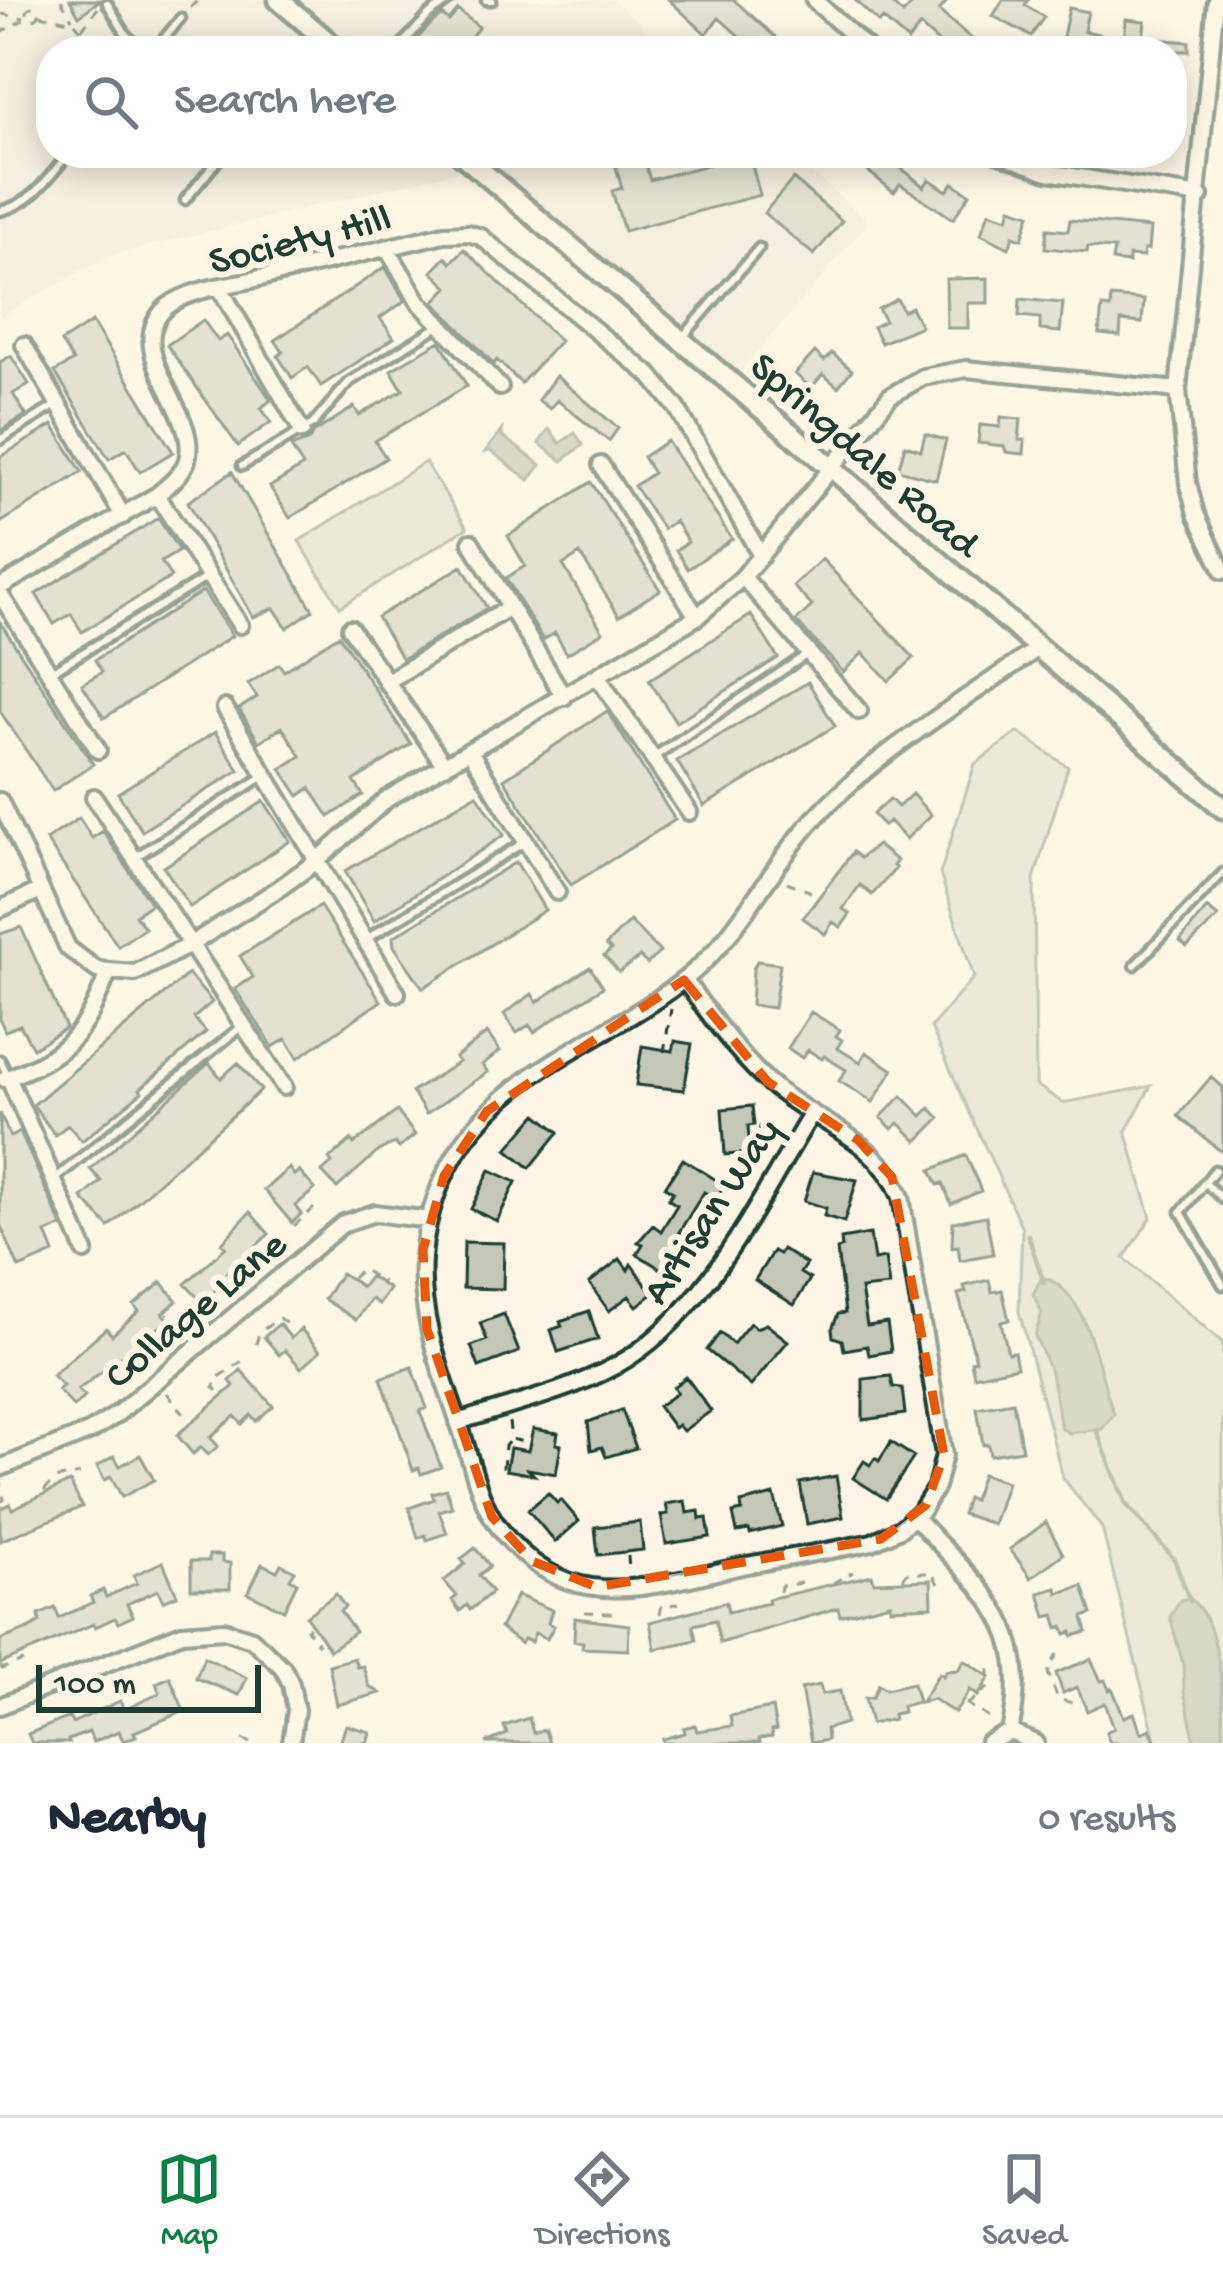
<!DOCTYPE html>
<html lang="en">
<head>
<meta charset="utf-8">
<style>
	body { margin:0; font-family:"Gochi Hand",sans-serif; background:#f6f6f7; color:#1f2937 }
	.scale { position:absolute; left:36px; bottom:30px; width:225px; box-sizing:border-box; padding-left:12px; border:6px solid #1f3d34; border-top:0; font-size:33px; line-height:42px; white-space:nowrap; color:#1f3d34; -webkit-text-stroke:9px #fcf5e5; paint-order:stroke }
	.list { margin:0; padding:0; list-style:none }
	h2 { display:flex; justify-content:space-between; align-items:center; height:156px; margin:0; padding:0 48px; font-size:51px }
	h2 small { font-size:39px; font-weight:400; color:#747a83 }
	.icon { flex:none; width:66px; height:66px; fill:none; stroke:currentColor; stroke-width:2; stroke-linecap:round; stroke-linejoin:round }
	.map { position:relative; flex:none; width:1223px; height:1743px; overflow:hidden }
	.search { position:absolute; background:#fff; box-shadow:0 6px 30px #0003; left:36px; right:36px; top:36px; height:132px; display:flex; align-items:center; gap:30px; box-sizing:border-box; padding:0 42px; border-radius:48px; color:#747a83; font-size:45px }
	.sheet { height:372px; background:#fff }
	nav { display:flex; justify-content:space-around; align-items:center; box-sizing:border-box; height:168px; border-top:3px solid #e0e1e3; background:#fff; font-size:33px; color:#747a83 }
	nav a { display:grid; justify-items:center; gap:6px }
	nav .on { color:#0b8043 }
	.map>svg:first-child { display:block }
	.built { fill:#ece7d8 }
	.green { fill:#dcdacc; stroke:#7e8c80; stroke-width:3 }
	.water { fill:#aeb3a7; stroke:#758479; stroke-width:3 }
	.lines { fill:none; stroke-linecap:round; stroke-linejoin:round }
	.stream { stroke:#758479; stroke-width:4.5 }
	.building { fill:#c5c7b9; stroke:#1f3d34; stroke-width:3 }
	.lane-casing { stroke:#1f3d34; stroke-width:15 }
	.street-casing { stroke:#1f3d34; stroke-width:22 }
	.secondary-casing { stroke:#1f3d34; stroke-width:27 }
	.path { stroke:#1f3d34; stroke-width:3; stroke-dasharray:9 9; stroke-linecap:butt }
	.lane { stroke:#fcf5e5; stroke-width:6 }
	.street { stroke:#fcf5e5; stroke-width:14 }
	.secondary { stroke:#fcf5e5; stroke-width:18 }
	.marked { fill:none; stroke:#e8590c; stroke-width:9; stroke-dasharray:24 15; stroke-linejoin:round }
	.labels { text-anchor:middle; stroke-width:12; stroke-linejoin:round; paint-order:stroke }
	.street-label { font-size:42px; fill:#1f3d34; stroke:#fcf5e5 }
</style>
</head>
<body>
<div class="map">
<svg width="1223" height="1743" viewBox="0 0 1223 1743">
	<rect width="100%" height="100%" fill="#fcf5e5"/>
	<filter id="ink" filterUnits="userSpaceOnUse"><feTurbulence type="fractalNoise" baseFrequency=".00833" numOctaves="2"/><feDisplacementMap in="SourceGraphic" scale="24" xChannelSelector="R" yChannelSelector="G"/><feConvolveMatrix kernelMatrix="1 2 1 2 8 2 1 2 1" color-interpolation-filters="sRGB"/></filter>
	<g filter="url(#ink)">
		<path class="built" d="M0,0H613L671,51H51V153H789L869,222L732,382L476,167L107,256L0,317Z"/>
		<path class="green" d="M425,462L467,528L340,607L299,541Z
			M1018,732L1068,767L1034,879L1036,1085L1063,1103L1151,1086L1126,1131L1151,1218L1124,1258L1223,1343V1743H1156L1102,1528L1063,1478L1019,1311L1022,1228L931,1027L974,977L940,874L975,764Z"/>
		<path class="water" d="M549,429L560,443L575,433L583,445L562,461L539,443Z
			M502,430V436L541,465L529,480L491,451L485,452Z
			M1042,1277C1090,1290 1098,1375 1114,1414L1102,1429L1069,1433L1061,1428L1051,1373L1035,1336L1042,1313L1033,1294Z
			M1189,1598C1223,1622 1223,1699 1223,1743H1195L1184,1691L1183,1664L1170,1617L1180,1600Z"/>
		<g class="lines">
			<path class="stream" d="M1028,1235L1044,1283
				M1096,1429L1126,1504L1174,1559L1190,1601"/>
		</g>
		<path class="building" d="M70,0H100L79,16Z
			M669,0H734L780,41L772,51H738L746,42L719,18L706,34Z
			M855,0H888L903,14L916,0H948L939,11L986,51H948L920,26L908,41L883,19L879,23Z
			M1003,0H1028L1025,5L1044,17L1031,36L993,16Z
			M1069,8L1088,12L1084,31L1104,35L1101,51L1073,49L1075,40L1063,37Z
			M458,10L479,27L459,51H429L416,40L434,21L442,15L449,21Z
			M1126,19L1145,21L1143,38L1189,42V51H1123Z
			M612,153H642L650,180L749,154L760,195L624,231L612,191L622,188Z
			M868,153H893L889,158L924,187L929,179L947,191L953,183L970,194L953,219L900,184L894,192L859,164Z
			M793,179L842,221L814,255L764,213Z
			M1011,208L1030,214L1022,239L1013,236L1009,248L981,234L989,212L1008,218Z
			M1070,220L1150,228L1148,250H1144L1143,257L1129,256V263L1112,261L1114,249L1088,247L1087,252L1045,248L1047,229L1068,231Z
			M464,249L560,341L521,383L497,360L494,364L434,302L448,287L432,272L446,257L451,263Z
			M385,267L405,301L380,318L394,338L321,386L308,367L292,378L278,356L283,352L275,340Z
			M988,278V303H968V328H947L946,279Z
			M1111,297L1144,300L1142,323L1121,321L1120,336L1099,334L1102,307L1110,308Z
			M897,299L903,311L911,307L921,326L881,343L873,327L885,321L878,309Z
			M1020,299L1063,303L1060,332L1040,330V318L1019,316Z
			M203,320L218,341L227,335L271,400L261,408L271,422L238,446L167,345Z
			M92,322L173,452L140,472L126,449L109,459L55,372L73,361L61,342Z
			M440,341L467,386L375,441L386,458L290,518L270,487L303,466L291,447L309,440L313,433L354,407L359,415L403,390L391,370Z
			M815,352L824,361L832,353L852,370L838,387L823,374L811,388L795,374Z
			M11,356L29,384L13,394L26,415L0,431V362Z
			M556,376L618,428L609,441L557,400L550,409L538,400Z
			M1001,417L1021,419L1019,440H1025L1024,454L1006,452L1004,446L978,443L980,425L1000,427Z
			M53,425L82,472L0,523V457Z
			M925,434L946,440L936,480L898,470L905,445L921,450Z
			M667,441L732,539L688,569L676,550L688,542L675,521L663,529L634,486L653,473L643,457Z
			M232,472L313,610L287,628L274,608L253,617L188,502Z
			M591,482L660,590L619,616L580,554L563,565L603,632L567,654L555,633L543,640L506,578L525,566L508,536Z
			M158,518L179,551L161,562L171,577L82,632L71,614L54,624L36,594Z
			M822,559L914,658L889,681L863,653L843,672L796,621L812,606L793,586Z
			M462,566L487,608L402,659L377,617Z
			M203,591L232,636L104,718L82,684L102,672L95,660Z
			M751,615L778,658L676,722L649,680Z
			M0,622L93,764L53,791L0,711Z
			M339,635L411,744L354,781L363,795L329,817L310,788L299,796L281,769L301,756L282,727L259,742L239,709L257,697L248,684L279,664L284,671Z
			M808,682L835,726L704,806L677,761Z
			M607,711L675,820L571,885L504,779Z
			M215,732L239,770L142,831L118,793Z
			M477,794L504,835L374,921L345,871Z
			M912,794L931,815L906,839L889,821L884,826L873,814L890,799L898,807Z
			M264,801L290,841L190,907L164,867Z
			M79,818L92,838L103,831L151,904L135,915L145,928L118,946L46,840Z
			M877,845L897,861L893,866L896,868L872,895L860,885L843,909L850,914L841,927L833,922L825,934L803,918L853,852L860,858Z
			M516,862L545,910L423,988L394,946L393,937Z
			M320,906L381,1001L298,1058L286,1039L273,1047L235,989L253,977L240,956Z
			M1207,908L1218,917L1187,947L1180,941Z
			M630,921L660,952L647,964L640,957L619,972L604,956L611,950L606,945Z
			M21,927L66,1028L33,1048L20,1025L5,1031L0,1020V934Z
			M757,961L780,964L774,1008L751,1005L753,969Z
			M590,967L603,987L534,1032L529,1025L517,1033L504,1014L532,994L537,1002Z
			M188,974L212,1002L194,1018L206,1032L140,1089L142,1092L82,1141L68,1125L55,1135L33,1105Z
			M811,1012L840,1030L836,1036L842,1040L837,1048L860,1062L866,1052L893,1070L873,1102L839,1081L846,1070L824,1056L822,1059L808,1050L802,1058L788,1048Z
			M487,1033L500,1051L482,1065L488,1072L426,1114L412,1092L459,1062L455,1058Z
			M675,1041L692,1044L684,1090L636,1085L642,1046L673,1051Z
			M209,1063L221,1078L238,1063L261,1090L109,1227L82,1198L101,1181L90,1169Z
			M1211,1077L1223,1087V1153L1178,1116Z
			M902,1096L922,1116L930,1108L940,1118L917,1141L899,1123L892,1129L881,1117Z
			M752,1106L754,1125L748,1126L750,1153L725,1155L722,1109Z
			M397,1111L415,1135L399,1148L395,1143L380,1150L337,1188L322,1172L332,1163L329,1159L351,1140L354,1144Z
			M0,1113L10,1137L20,1132L62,1226L46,1233L54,1253L19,1268L0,1224Z
			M537,1114L559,1132L530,1168L507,1149Z
			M966,1155L981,1191L951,1204L943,1183L938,1185L931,1170Z
			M683,1159L724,1185L716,1199L704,1192L679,1232L690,1239L669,1274L637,1254L643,1244L638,1242L653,1225L661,1231L677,1205L668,1199L673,1192L665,1187Z
			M289,1168L294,1175L299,1171L315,1189L295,1206L301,1214L292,1223L264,1190Z
			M490,1170L516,1182L497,1221L471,1209Z
			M813,1172L857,1180L844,1222L824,1216L826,1208L804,1201Z
			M250,1212L269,1234L227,1272L231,1276L202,1302L185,1284L226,1247L222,1243Z
			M986,1216L993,1254L960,1260L958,1246L952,1247L953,1222Z
			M870,1234L874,1260L885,1258L889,1286L861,1289L867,1326L887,1323L891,1351L869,1355L867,1346L844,1350L842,1340L833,1337L832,1329L838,1314L845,1313L837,1250L842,1247L841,1239Z
			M464,1242L504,1243L503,1289L463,1288Z
			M782,1249L806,1264L800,1273L810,1279L794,1305L755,1280L773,1251L779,1254Z
			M620,1259L628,1270L631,1264L653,1294L637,1306L629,1296L609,1311L589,1283Z
			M341,1273L362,1287L370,1276L389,1289L379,1304L371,1299L356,1320L324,1299Z
			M989,1280L992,1292L1002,1290L1009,1320L1001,1322L1008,1353L1014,1352L1017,1367L974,1376L971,1361L976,1360L958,1294L966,1292L964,1286Z
			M162,1282L177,1301L163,1313L169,1320L78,1390L85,1397L73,1407L58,1390L63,1386L52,1375L106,1328L112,1335L139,1311L134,1305Z
			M589,1311L598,1339L558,1352L551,1330L562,1326L560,1321Z
			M504,1314L519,1352L479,1367L471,1346L487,1340L480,1323Z
			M750,1323L756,1328L766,1324L788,1341L751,1386L707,1350L720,1333L733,1344Z
			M279,1324L291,1338L301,1329L320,1351L301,1368L285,1350L279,1355L264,1337Z
			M412,1367L427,1408L420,1411L441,1467L421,1474L419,1468L413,1470L381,1378Z
			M241,1370L273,1406L256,1421L251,1415L242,1424L235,1416L210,1437L218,1446L208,1455L201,1447L193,1454L177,1435L234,1386L230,1381Z
			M891,1376L893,1387L902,1388L905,1414L863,1420V1379Z
			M686,1377L711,1411L683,1431L678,1425L674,1428L658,1406L677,1393L673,1387Z
			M1013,1402L1022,1450L990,1455L988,1444L983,1445L977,1408Z
			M622,1410L636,1448L606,1457L602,1447L591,1450L588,1422Z
			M533,1429L558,1433L556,1444L561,1445L556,1474L528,1469L534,1475L506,1470L510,1448L528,1451Z
			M891,1442L914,1457L886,1499L853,1478L864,1461L870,1465L875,1458L879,1461Z
			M140,1455L154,1480L122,1497L111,1477L104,1480L97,1466L114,1456L120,1466Z
			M982,1474L1007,1482L993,1524L962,1514L967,1498L973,1500Z
			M836,1476L843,1517L807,1524L800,1483Z
			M70,1482L82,1507L0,1541V1509L10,1504L12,1509Z
			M446,1489L452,1507L439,1511L447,1533L427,1540L426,1535L418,1538L409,1508L434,1499L432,1493Z
			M548,1493L557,1503L561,1500L579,1521L555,1542L528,1510Z
			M774,1495L782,1526L750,1534L749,1530L737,1532L733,1513L742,1511L741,1503Z
			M685,1501L687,1513L699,1511L700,1519L707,1518L710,1537L666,1544L661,1515L668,1514L666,1504Z
			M640,1522L643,1550L598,1555L595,1527Z
			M1046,1522L1063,1554L1031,1578L1010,1549Z
			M475,1548L490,1566L479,1575L492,1592L470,1610L467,1605L460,1611L452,1600L457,1596L444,1581L465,1564L461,1559Z
			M209,1555H222V1562L230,1563V1589H191V1561H209Z
			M163,1562L177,1595L163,1601L158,1590L127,1604L133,1616L118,1623L115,1618L95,1627L93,1624L0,1664V1640L31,1628L40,1622L39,1615L55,1608L59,1618L93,1602L90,1596L103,1590L106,1597L137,1583L134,1575Z
			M262,1564L277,1571L281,1564L295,1571L290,1579L297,1583L284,1610L248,1593Z
			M872,1575L874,1582L931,1580L932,1606L890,1608V1603L840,1616L838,1608L720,1643L715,1620L693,1625L696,1640L655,1649L650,1622L726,1602L728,1612L769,1603L768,1599Z
			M1083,1586L1092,1614L1083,1617L1087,1632L1073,1636L1072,1632L1066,1634L1063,1626L1058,1628L1054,1615L1046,1617L1039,1593L1057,1588L1058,1593Z
			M336,1594L345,1607L340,1611L355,1632L330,1650L306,1616Z
			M517,1595L552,1610L548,1623L554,1626L547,1639L535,1633L531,1642L524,1639L521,1644L500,1628Z
			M575,1618L629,1625L628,1650L582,1648L583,1642L574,1641Z
			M204,1657L247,1678L239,1695L196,1678Z
			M354,1658L357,1667L363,1666L369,1686L380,1693L337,1705L329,1665Z
			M1091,1659L1101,1681L1105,1680L1109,1690L1112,1688L1124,1717L1134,1713L1141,1733L1150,1729L1156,1743H1110L1106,1732L1114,1728L1105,1703L1087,1711L1077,1687L1063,1693L1056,1673Z
			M964,1660L990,1677L978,1696L970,1690L955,1713L933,1699L921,1702L939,1673L943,1676L946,1671L958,1670Z
			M170,1677L184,1711L134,1732L136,1736L123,1741L119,1731L93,1742L89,1732L68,1740L69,1743H32L28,1734L69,1717L72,1723L120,1701L124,1710L160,1693L156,1683Z
			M913,1683L918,1702L902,1706L903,1712L893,1714L894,1719L871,1724L865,1698L873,1697L878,1684L886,1689Z
			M820,1685L822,1694L840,1691L846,1723L826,1729L827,1740L811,1743L801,1689Z
			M772,1708L776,1730L771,1731L772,1737L759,1739L760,1743H664L663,1739L685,1733L684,1728L695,1725L697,1731L732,1726L730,1716Z
			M529,1718L533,1733L545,1730L549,1743H486L507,1734L504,1726Z
			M346,1725L370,1732L367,1743H340Z"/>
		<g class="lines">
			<defs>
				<path id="lane" d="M486,0H492
					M107,3L127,36L145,51
					M154,51L181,18
					M310,51L320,39
					M396,51L429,15L450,0
					M185,200L224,153
					M0,211C32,204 49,177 69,153
					M684,336L759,248
					M0,440L58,404
					M242,466L313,424L349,382L437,327
					M51,672L209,576
					M655,756L809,653
					M135,857L264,776
					M368,938L525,842
					M1135,965L1223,873
					M0,1060L7,1074
					M1215,1170L1181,1212L1223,1285
					M56,1178L241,1027
					M1205,1183L1223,1199"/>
				<path id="street" d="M814,0L870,51
					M1216,0L1178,390L1188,483L1196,514L1223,571
					M996,153L1047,172L1200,196
					M387,248L419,302L500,387
					M220,288L302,431
					M24,345L123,516
					M601,465L697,617
					M157,495L240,625
					M471,542L564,697
					M743,577L859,711
					M0,587L157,495C168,486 182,475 187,460C201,411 117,349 168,306C189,289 230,285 256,279C319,264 382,249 444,234L468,233L481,237L651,376L677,408L761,556
					M0,594L98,750
					M350,628L445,766
					M598,677L689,812
					M386,682L510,607
					M225,708L397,993
					M470,751L557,892
					M94,797L284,1087
					M0,801L68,948L97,970L135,973L188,946L278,889L317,861L387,799L697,617L743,577L890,396L923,377L966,369L1178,390
					M0,909L41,890
					M684,980C711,1016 740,1059 775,1088C820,1125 877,1138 901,1197L944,1455L936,1487L921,1511L900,1529L872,1542C831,1551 789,1557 747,1565C692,1576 623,1601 568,1581C540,1571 515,1550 498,1526C479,1500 472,1464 462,1433C443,1375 419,1321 423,1258C426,1216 441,1174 465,1140C520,1062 620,1034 691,974C742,931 769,868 814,819C877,751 963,702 1038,648
					M8,1077L85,1251
					M5,1079C68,1055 84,1035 108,973
					M458,1422C510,1405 567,1392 615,1366C706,1316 759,1199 812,1113
					M0,1468L91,1431L116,1415L344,1223L375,1213L429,1220
					M915,1517C980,1591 1034,1620 1010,1732
					M0,1706L182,1633L224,1630L252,1639L283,1668L291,1684L296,1710L291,1743
					M988,1743L1010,1732L1036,1743"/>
				<path id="secondary" d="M279,0L339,51
					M460,153L833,469L1223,808"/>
			</defs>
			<use href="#lane" class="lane-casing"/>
			<use href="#street" class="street-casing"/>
			<use href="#secondary" class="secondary-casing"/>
			<path class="path" d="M61,0L72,19
				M27 13a6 6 0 1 1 12 0a6 6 0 1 1-12 0Z
				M190,8L198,0
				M2,14L24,18
				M40,15L74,22L99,51
				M82,29L98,8
				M0,33L28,17
				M787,882L811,892
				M664,1052L671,1009
				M742,1165L755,1149L761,1123L776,1141
				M294,1226L313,1209L307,1202
				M250,1260L261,1251L259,1246
				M352,1278L362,1269L383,1282
				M210,1302L223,1291L221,1288
				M164,1328L172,1318L167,1313
				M256,1344L259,1333L279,1318L292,1328
				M122,1361L141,1350
				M218,1391L214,1387L216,1379L244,1360
				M167,1393L187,1417
				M509,1422L511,1439L524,1442
				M503,1468L505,1446L511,1439
				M44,1491L54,1479L80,1474
				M0,1502L4,1500L1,1482
				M628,1556L629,1571
				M903,1579L907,1573H932L941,1589
				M833,1583L853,1572
				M780,1592L781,1586L801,1583
				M585,1612L613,1613L615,1619
				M660,1614L662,1605L679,1604
				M310,1627L307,1629L319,1645
				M1057,1654L1048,1673L1058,1699L1072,1703
				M1,1666L2,1669L23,1661
				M966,1703L992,1720
				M968,1704L989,1687V1661
				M243,1739L251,1743"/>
			<use href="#lane" class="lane"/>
			<use href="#street" class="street"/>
			<use href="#secondary" class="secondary"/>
		</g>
	</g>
	<path d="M0 0H1223V1743H0ZM684,980L768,1082L858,1140L892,1177L944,1455L926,1505L881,1539L596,1587L532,1561L492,1517L427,1329L423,1250L444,1176L487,1111Z" fill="#fcf5e5" fill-opacity=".55" fill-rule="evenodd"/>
	<path class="marked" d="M684,980L768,1082L858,1140L892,1177L944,1455L926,1505L881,1539L596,1587L532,1561L492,1517L427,1329L423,1250L444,1176L487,1111Z"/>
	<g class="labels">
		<g class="street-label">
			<text transform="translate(299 236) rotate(-14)" y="15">Society Hill</text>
			<text transform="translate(867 452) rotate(41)" y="15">Springdale Road</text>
			<text transform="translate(708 1209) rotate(-56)" y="15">Artisan Way</text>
			<text transform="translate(193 1307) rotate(-40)" y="15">Collage Lane</text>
		</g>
	</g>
</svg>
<div class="scale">100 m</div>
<div class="search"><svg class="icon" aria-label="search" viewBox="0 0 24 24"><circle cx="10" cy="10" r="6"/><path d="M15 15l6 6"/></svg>Search here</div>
</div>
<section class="sheet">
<h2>Nearby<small>0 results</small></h2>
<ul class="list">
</ul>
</section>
<nav>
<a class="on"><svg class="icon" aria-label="map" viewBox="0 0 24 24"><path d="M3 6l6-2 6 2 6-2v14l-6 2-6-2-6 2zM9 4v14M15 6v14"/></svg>Map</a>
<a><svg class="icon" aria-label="directions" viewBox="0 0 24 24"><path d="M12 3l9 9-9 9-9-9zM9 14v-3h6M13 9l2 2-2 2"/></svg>Directions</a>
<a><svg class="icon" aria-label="saved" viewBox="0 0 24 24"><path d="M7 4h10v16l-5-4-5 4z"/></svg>Saved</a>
</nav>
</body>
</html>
